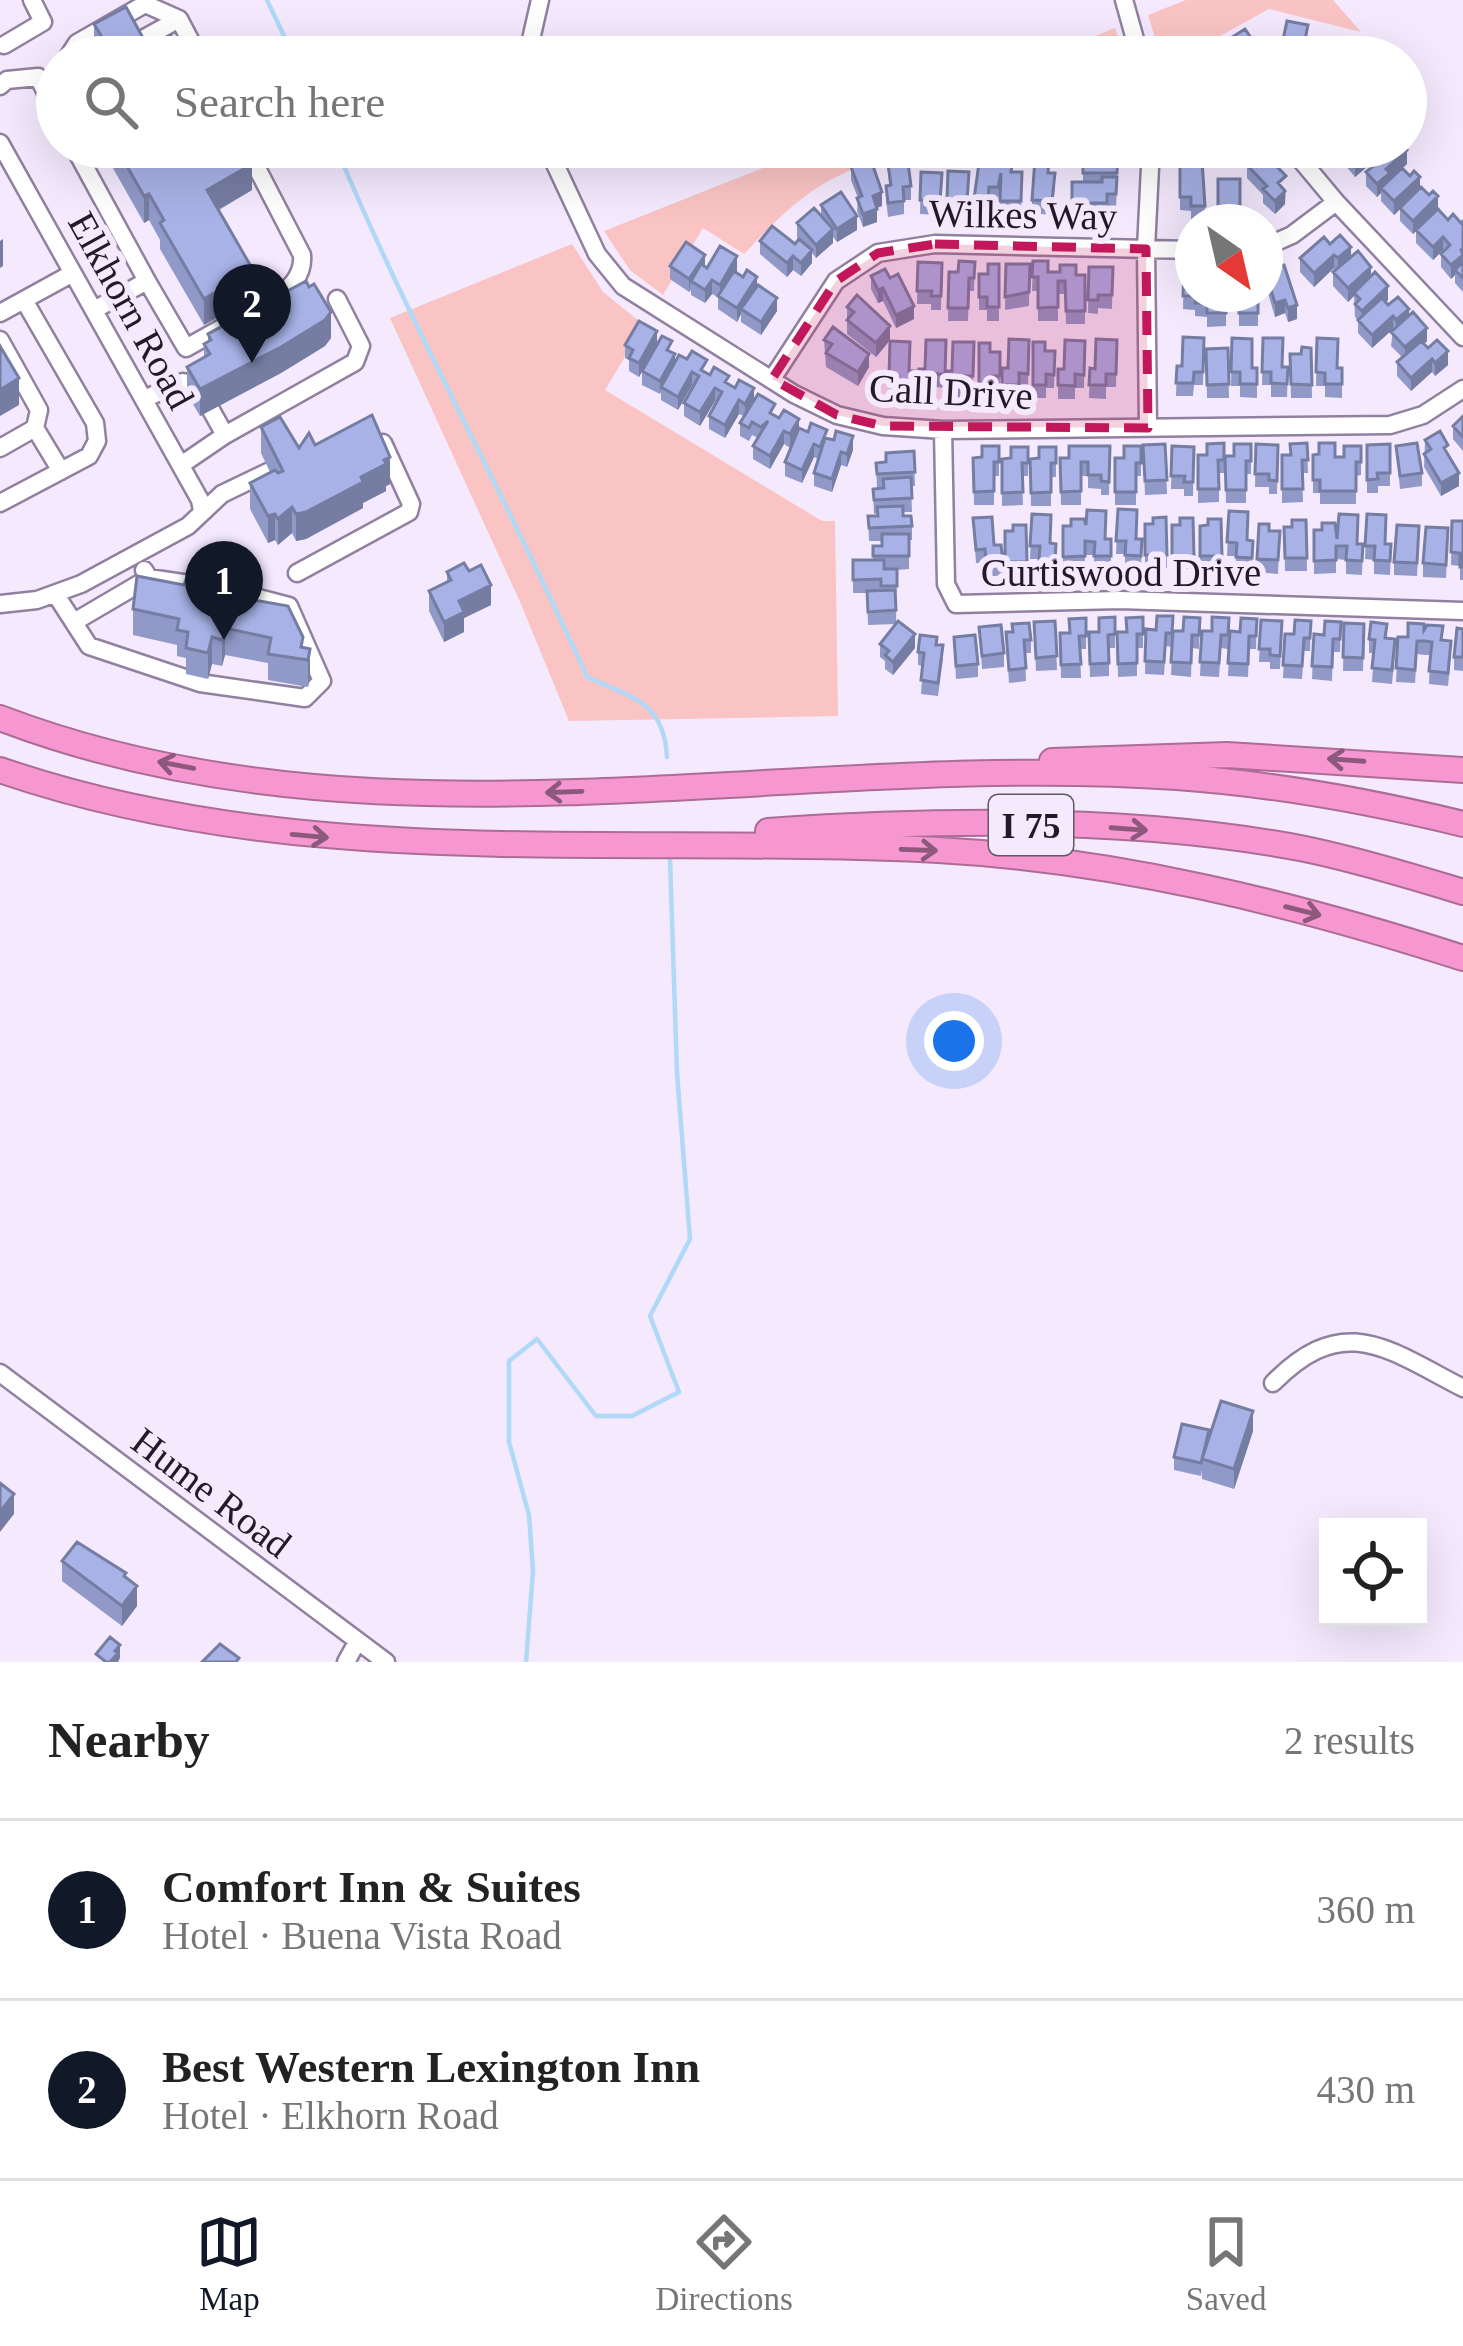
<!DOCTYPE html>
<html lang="en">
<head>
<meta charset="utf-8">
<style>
	body { margin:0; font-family:"Times New Roman",serif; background:#f6f6f6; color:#222 }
	.controls { position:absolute; right:36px; bottom:36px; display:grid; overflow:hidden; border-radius:0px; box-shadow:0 12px 48px #0002 }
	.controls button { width:108px; height:108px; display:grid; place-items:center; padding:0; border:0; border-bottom:3px solid #e0e0e0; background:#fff; color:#222; font:60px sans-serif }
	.compass { position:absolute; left:1175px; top:204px; width:108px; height:108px; border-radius:50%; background:#fff; box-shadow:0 12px 48px #0002; rotate:146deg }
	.you { position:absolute; left:954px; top:1041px; width:42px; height:42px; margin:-30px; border:9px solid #fff; border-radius:50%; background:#1a73e8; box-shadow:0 0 0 18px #1a73e833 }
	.badge { display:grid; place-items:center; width:78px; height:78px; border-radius:50%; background:#111827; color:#fff; font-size:39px; font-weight:700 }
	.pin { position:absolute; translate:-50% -99px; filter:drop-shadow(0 3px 6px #0008) }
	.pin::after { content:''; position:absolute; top:63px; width:42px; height:36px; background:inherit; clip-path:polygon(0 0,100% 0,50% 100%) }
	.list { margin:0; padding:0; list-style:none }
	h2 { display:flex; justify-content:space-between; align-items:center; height:156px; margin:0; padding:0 48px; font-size:51px }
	h2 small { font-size:39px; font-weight:400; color:#767676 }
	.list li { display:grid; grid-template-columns:78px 1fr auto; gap:36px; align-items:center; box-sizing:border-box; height:180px; padding:0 48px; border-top:3px solid #e0e0e0 }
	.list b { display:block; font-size:45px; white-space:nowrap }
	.list p { margin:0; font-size:39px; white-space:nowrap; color:#767676 }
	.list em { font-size:39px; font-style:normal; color:#767676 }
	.icon { flex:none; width:66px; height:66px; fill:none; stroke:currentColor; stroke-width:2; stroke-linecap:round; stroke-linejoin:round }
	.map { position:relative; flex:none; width:1463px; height:1662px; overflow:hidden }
	.search { position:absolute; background:#fff; box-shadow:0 12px 48px #0002; left:36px; right:36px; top:36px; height:132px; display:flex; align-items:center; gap:30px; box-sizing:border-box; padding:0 42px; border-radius:66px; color:#767676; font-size:45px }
	.sheet { height:516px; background:#fff }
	nav { display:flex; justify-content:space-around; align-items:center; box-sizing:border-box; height:168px; border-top:3px solid #e0e0e0; background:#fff; font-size:33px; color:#767676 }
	nav a { display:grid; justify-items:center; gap:6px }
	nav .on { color:#111827 }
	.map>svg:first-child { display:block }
	.green { fill:#fac4c4 }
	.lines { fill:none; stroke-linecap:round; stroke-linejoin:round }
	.stream { stroke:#b0d9f8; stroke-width:4.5 }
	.minor-casing { stroke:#91809f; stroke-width:21 }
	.highway-casing { stroke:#ac6c96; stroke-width:28 }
	.minor { stroke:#fff; stroke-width:16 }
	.highway { stroke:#f797d1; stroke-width:24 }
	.wall { fill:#9099c7 }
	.shaded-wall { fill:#767da2 }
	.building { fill:#a8b2e7; stroke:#767da2; stroke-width:3 }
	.oneway { stroke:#8c597c }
	.marked { fill:#c2185b; fill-opacity:0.2; stroke:#c2185b; stroke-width:9; stroke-dasharray:24 15; stroke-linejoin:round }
	.labels { text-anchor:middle; stroke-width:12; stroke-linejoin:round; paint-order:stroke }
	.shield { fill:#f4e9fd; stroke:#615967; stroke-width:3 }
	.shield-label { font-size:36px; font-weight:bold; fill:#221b27 }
	.street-label { font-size:39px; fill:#221b27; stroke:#f4e9fd }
</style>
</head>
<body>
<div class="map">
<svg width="1463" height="1662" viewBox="0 0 1463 1662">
	<rect width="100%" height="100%" fill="#f4e9fd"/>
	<path class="green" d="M1186,0H1333L1361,32L1269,9L1182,57H1161L1148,15Z
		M1115,28L1125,57H1043Z
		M816,147H1058L1057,162C1004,162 921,152 871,164C818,177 780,215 744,254L703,228L663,295L630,270L604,231Z
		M572,244L603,292L644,325L605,390L822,521H835L838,716L569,721L521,604L390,318Z"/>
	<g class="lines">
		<path class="stream" d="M267,0L294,57
			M336,147C411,328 507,498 587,677C632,698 664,701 667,757
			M526,1662L533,1571L529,1515L509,1442V1361L537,1339L596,1416H632L679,1392L650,1316L690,1239L677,1073L670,859"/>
		<defs>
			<path id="minor" d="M1124,0L1140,57
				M4,45L43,22L32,0
				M132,45L179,19
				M68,57L77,43L145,4L179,19L199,57
				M527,57L540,0
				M0,86L7,80L38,77L57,114
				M0,143L200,500L202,511
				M74,147L147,281L94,310
				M246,147L302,255C304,276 288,291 271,301
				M547,147L597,254L623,286L794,394L837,415L883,426L943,430L1390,425L1423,415L1463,389
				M1290,147L1336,202L1463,337
				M1265,247L1292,235L1336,202
				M147,281L186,348L227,325
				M0,313L73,273
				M0,340L39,410L35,428
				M772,379L836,281L878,253L935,244L1193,250
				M144,399L183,382L198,387
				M1148,428L1146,249L1151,147
				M943,430L946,584L956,604L1120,600L1463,611
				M225,435L355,362L361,346L337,299
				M0,448L35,428L61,471
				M181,465L225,435L211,410
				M0,503L89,456L97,441L95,423L24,300
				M144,570L149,578L203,586
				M297,573L409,512L411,504L383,443
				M56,595L89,646L200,683L305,698L322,681L289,606L232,591
				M0,604L37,600L81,584L188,526L222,494L270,471
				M74,622L149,578
				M0,1373L386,1662
				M1273,1383C1344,1311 1387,1349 1463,1388
				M346,1662L357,1642"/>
			<path id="highway" d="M0,718C379,863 786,750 1177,777C1275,784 1369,801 1463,824
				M1052,761L1227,755L1463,770
				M0,770C302,874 625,834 938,850C1118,860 1292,903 1463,958
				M768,831C940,819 1135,816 1305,849C1358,860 1411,876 1463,892"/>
		</defs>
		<use href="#minor" class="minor-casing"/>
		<use href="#highway" class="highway-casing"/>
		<use href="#minor" class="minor"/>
		<use href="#highway" class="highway"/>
	</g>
	<path class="wall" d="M94,24L148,47L174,41L191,57H98L94,50Z
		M1308,39L1304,57H1281V49Z
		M1226,41L1262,57H1228Z
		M101,147H180L186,156V147H243L252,190L219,210L253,297L204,325L160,249V240L149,220L144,223Z
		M1073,147H1118V151H1108V153H1118L1117,186L1116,208L1107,207V217L1072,216V182H1083V173L1092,163V160L1073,159Z
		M1212,147H1242V160L1212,159Z
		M1348,147H1404L1407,164L1402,168L1448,220L1461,223L1463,221V292L1455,283V275L1451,279L1441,267V254L1443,250L1433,260L1416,243V231L1413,234L1400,221V209L1394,215L1381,201V193L1377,197L1366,186V172L1370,169V157L1368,166L1355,177L1345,165V152Z
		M887,158L911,186V200H904V214L888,217L886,199V186L889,185Z
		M1180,160L1205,206V219H1191V211L1180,210Z
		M999,165L1011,172H1022L1021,215L1000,214V187L998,201L989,200L988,213L974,212V199Z
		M1247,165L1286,190L1285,204L1275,214L1263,203V195L1247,178Z
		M851,167L882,206L877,208V222L863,227L857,211L858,198L851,180Z
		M948,171L969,172L967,214L947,213Z
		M921,172L942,173L940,215L920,214Z
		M1049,173L1055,187L1052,215L1032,213V200Z
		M1218,179H1240V220H1218Z
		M821,205L857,230L837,242L833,237V243L816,258L812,253V263L801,276L793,270L787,277L760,254V241L795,244L799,239L797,237V223L821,216Z
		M1330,244L1351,257L1371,276L1388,300L1386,302L1409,316L1427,341L1424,344L1448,365L1435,376L1432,372L1411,391L1397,376V362L1403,358L1391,346L1393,329L1372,348L1358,333V320L1355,317L1354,296L1348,302L1333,286V272L1336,270L1334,268L1314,287L1300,272V258Z
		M1033,261L1048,272L1085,275V324H1066L1065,294H1058V321H1038V291H1032Z
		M918,262L942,263L941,310H931V304H917Z
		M975,262L974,291H969L968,321H948L949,272H958Z
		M999,264V321H987V310H979V274H988Z
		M1006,264H1030L1029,306L1005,310Z
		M670,266L737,270L736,272L757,286L777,311L761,335L741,322V314L737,322L718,309V297L712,294L705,303L691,295V290L689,292L670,279Z
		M1089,267H1113L1112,309L1098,308V314L1088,313Z
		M1184,268L1193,294H1232V298H1226V326L1207,327V317L1195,316V310L1183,309Z
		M1274,268L1297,319L1288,322L1285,313L1275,317L1268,293V280L1274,278Z
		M871,276L914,319L896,328L883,301L878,303L871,289Z
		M1239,294H1265V298H1258V326H1239Z
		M847,307L890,340L876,357L847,334Z
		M208,334L331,338L325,346L281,373L200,416L187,394V367L204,357V344L208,342Z
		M1204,338L1203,385H1194L1193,396H1176L1177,366H1182Z
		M1232,338L1252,368H1257V398L1240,397V386H1231Z
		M1263,338L1283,367H1288L1287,397H1271V385H1262Z
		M1317,338L1337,368H1342V398L1325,397V386H1316Z
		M824,340L869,367L858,386L826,367Z
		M946,340L945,388L936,387V399H919V369H925Z
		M1029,340L1028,387H1019V398H1002V368H1008Z
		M1117,340L1116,387H1106V399L1089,398L1090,368L1095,369Z
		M890,341L910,371H915L914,401L897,400V389H889Z
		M1085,341L1084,388H1075V399H1058V369H1064Z
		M974,342L973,390L964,389L963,401H947V371H952Z
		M1033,342L1045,351H1055L1054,388H1046V398H1033Z
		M979,343L990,352H1000V389H992L991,399H979Z
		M657,344L639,377L629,371V360L625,358V345Z
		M1228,348L1229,398H1207L1206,349Z
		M1311,348L1312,398H1291L1290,354H1301Z
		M672,353L675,363L706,373L729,385L799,430L827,438L853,450L847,467L841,465L832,492L814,486V473L818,459L814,457L802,483L785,476V462L795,439L790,448L784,444L770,469L753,459V446L758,438L752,435L749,441L740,436V423L744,416L739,414L725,438L709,429V416L716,402L715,401L700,426L684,416V403L693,386L692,385L678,410L661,400V392L660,394L642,385V371Z
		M1463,416V451L1453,439V426Z
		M261,427L299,448L315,445L390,484L386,486V491L363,503V508L306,539L296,541L292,533L278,545L275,540L268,543L250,509V483L270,472L261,453Z
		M1425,440L1448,456L1459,486L1441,496L1424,467Z
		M1224,443V473H1219V502L1198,503V455H1207Z
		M1307,443L1308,473H1302L1303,502L1282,503V455H1291Z
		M1165,444L1167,494L1145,495L1143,445Z
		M1251,444V474H1246V503H1226L1225,456H1234Z
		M1256,444L1278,445L1277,494H1269V487H1255Z
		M1390,444V486H1378V493H1367V445Z
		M999,446V476H994V505H974L973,458L982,457Z
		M1110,446L1109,495H1101V489L1088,488V476H1081V505H1061L1060,458H1069Z
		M1141,446V476H1136V505H1115V458H1124Z
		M1172,446L1194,447L1193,496H1184V489H1171Z
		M1361,446V475L1356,476V504H1320V493H1313V455L1344,457Z
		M1396,446L1422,473V486L1400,489Z
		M1028,447V476H1022L1023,505L1002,506V459L1011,458Z
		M1056,447V477H1051V506H1031L1030,459L1039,458Z
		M914,451L915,486H911L912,512H903V516L912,526V540H909V569L897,570L896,624L868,625L867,593H853V560H873V546H882V541H869L868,516H878V513L874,514L873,489L884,488H877L876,463L886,462Z
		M1118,509L1136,539H1142L1141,569L1125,568V554H1116Z
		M1229,511L1247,540L1253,541L1252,571L1236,570V556H1227Z
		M1032,514L1050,543L1056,544L1055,574L1039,573V559H1030Z
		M1367,514L1385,544H1391L1390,575L1374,574V560L1365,559Z
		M1166,517L1167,568L1145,569V524H1153Z
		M973,518L994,545H1001L1003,575L986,577L985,563H976Z
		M1193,518L1194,569H1172V525H1180Z
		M1221,519L1222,569L1200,570V526L1208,525Z
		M1306,520L1307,571H1285L1284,527H1292Z
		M1452,521H1463V580H1460V566L1451,565Z
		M1259,524L1269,531H1280L1278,574L1257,572Z
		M1026,525L1027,575L1005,576V531H1013Z
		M1063,526L1111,539V570L1094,569V555H1085V570H1063Z
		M1314,530L1337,539L1363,544L1362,575L1346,574V560L1336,559V573L1314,574Z
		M1419,540L1417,576L1394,575V562Z
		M1448,542L1446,578L1423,577V563Z
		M447,572L491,605L464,618V632L444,642L429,611V591L447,582Z
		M234,597L303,647L310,649V676L308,687L268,680V663L225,655L222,666L212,664L208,679L186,674V658L177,656V645L133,635V609Z
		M1173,616L1172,647L1166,646L1164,675L1145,674L1146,629L1156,630Z
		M1115,617V648H1109V676L1090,677L1089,632H1099Z
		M1143,617V648H1137V676L1118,677L1117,632H1126Z
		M1086,618V649H1080L1081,678H1061L1060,633L1070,632Z
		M1200,618L1199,649L1192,648L1191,677L1171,675L1173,631H1183Z
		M1229,618L1228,649L1221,648L1219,677L1200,676L1202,631H1212Z
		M1257,619L1256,649H1249L1248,677L1228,676L1230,631L1240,632Z
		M1261,620L1282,621L1280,669H1270V662H1259Z
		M1055,621L1057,670L1036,671L1034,622Z
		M1311,621L1310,651H1304L1302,679L1283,678L1285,634H1294Z
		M1341,622L1340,652H1333L1332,681L1312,679L1314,634L1324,635Z
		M1344,623L1364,624L1363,671H1343Z
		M979,627L1004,653V667L982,669Z
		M1463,629V671L1454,670V657Z
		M1424,630L1443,640L1451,655L1448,686L1429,684L1430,655H1425L1417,654L1415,683L1396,682L1398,637H1408Z
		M1006,632L1031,640V653H1025L1026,681L1009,683Z
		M954,637L978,664V677L956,679Z
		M1387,638L1395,652L1392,684L1372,682L1374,653H1369V639Z
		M880,644L915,648L893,675L885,669V661L880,657Z
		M937,645L943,659L938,696L921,694L923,666L918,665V652Z
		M1253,1431L1234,1489L1202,1479V1470L1201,1476L1174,1470V1457L1209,1437Z
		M62,1561L126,1577L137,1606L122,1626L62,1581Z"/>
	<path class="shaded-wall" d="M112,39V57H105V42Z
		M1366,147H1381L1368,159V166L1355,177V164Z
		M1407,150V164L1381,188V193L1377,197V184L1386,169Z
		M252,164V190L207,216V190Z
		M1420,177V190L1394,215V201Z
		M1285,191V204L1275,214V201Z
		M882,192V206L873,209V196Z
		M149,194V220L144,223V196Z
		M1438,196V210L1413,234V221Z
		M877,209V222L863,227V214Z
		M857,216V230L837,242V229Z
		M833,229V243L816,258V245Z
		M1443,237V250L1433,260V247Z
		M3,239V266L0,268V241Z
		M1351,247V260L1338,272V258Z
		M1463,248V268L1455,270V275L1451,279V265Z
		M812,250V263L801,276V263Z
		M705,255V268L691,281L689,292V279Z
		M1334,255V268L1314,287V273Z
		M737,256V270L720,298V285Z
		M793,256V270L787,277V263Z
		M1371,267V280L1354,293V296L1348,302V288Z
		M253,270V297L204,325V299Z
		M757,277V291L741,309V314L737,322V308Z
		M712,280V294L705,303V290Z
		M1388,286V300L1362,324V311Z
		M883,288V301L878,303V290Z
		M777,298V311L761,335V322Z
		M1285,300V313L1275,317V303Z
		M1297,305V319L1288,322V308Z
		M914,306V319L896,328V315Z
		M1409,309V322L1396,333V320Z
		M331,312V338L325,346L281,373L200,416V389Z
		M1393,316V329L1372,348V335Z
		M890,326V340L876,357V343Z
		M1427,328V341L1405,361V347Z
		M657,331V344L639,377V363Z
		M1448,351V365L1435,376V363Z
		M675,354V367L661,387L660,394V381Z
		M869,354V367L858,386V372Z
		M1432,359V372L1411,391V378Z
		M692,372V385L678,410V397Z
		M19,378V405L0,416V390Z
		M715,388V401L700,426V412Z
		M754,388V402L745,417V404Z
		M739,400V414L725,438V425Z
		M799,419V432L790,448V434Z
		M784,431V444L770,469V456Z
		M853,436V450L847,467V454Z
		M814,444V457L802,483V470Z
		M841,452V465L832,492V479Z
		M390,457V484L386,486V491L363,503V508L306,539L296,541V514L361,477Z
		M1459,473V486L1441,496V483Z
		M292,507V533L278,545V519Z
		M275,514V540L268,543V516Z
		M491,585V605L464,618V632L444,642V622L459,601Z
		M225,628V655L222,666V640Z
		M915,634V648L893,675V662Z
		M212,637V664L208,679V653Z
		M310,649V676L308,687V660Z
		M1253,1411V1431L1234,1489V1469Z
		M14,1494V1514L0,1532V1512Z
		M137,1586V1606L122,1626V1606Z
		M120,1645V1658L118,1662H110Z"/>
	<path class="building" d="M126,7L148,47L171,36L174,41L180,38L191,57H121L112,39L105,42L94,24Z
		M1287,21L1308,25L1302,54L1281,49Z
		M1245,29L1262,54L1258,57H1237L1226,41Z
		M1333,41L1340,48L1345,42L1352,50L1345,57H1317Z
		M1355,48L1364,57H1345Z
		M116,147H180L189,162L197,158L190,147H243L252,164L207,190L253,270L204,299L160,223L164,220L149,194L144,196Z
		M1350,147H1366L1365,149L1368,152L1355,164L1345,152Z
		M1380,147H1404L1407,150L1386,169L1390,173L1377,184L1366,172L1376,164L1370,156Z
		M1262,151L1286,176L1278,183L1285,191L1275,201L1263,189L1267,186L1247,165Z
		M1092,153H1118L1117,173H1083V163H1092Z
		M907,155L911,186L903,187L904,201L888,203L886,186L891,185L887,158Z
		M980,156L999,157V165H1012L1011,172H1022L1021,201H1000L1001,173L998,187H989L988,200L974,199Z
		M1035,159L1049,160L1048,173H1055L1052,201L1032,200Z
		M871,160L882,192L873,196L877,209L863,214L857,198L862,196L851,167Z
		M1180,160H1202L1205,206H1191V197H1180Z
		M1402,168L1410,176L1414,171L1420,177L1394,201L1381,188Z
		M948,171L969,172L967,201L947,200Z
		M921,172L942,173L940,201L920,200Z
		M1102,177H1117L1116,194H1107V203H1072V182H1102Z
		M1218,179H1240V206H1218Z
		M1421,187L1429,195L1433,191L1438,196L1413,221L1400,208Z
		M841,192L857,216L837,229L821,205Z
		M814,208L833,229L816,245L797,223Z
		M1438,209L1448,220L1453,214L1461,223L1463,221V248L1461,250L1463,255L1451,265L1441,254L1450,245L1443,237L1433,247L1416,230Z
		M772,226L795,244L799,239L812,250L801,263L793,256L787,263L760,241Z
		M1340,235L1351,247L1338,258L1334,255L1314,273L1300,258L1324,237L1330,244Z
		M686,242L705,255L689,279L670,266Z
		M720,246L737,256L720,285L712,280L705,290L691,281L701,264L707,268Z
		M1358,251L1371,267L1348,288L1333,272Z
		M959,261L975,262L974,278H969L968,308H948L949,272H958Z
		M1033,261H1048V272H1060V265H1076V275H1085V311H1066L1065,281H1058V307L1038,308V277H1032Z
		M918,262L942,263L941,296H931L932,291H917Z
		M1463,262V278L1455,270Z
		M988,264H999V307H987V297H979V274H988Z
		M1006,264H1030L1029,292L1005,297Z
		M1284,265L1297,305L1288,308L1285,300L1275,303L1268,280L1277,277L1274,268Z
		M1089,267H1113L1112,295H1098V300H1088Z
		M1184,268H1193V294H1226V313H1207V303H1195L1196,296H1183Z
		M885,269L890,278L898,274L914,306L896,315L883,288L878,290L871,276Z
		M747,270L757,277L737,308L718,296L734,271L743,277Z
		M1375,272L1388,286L1362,311L1355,304L1360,299L1354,293Z
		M306,281L309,287L314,284L331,312L325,320L281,347L200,389L187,367L210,354L204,344L211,340L208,334Z
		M758,285L777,298L761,322L741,309Z
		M1239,294H1258V313H1239Z
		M857,295L890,326L876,343L847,320L854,312L847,307Z
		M1398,297L1409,309L1396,320L1393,316L1372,335L1358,320L1382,298L1388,305Z
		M1413,312L1427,328L1405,347L1391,332Z
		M639,321L657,331L639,363L629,358L633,350L625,345Z
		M833,327L869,354L858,372L826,353L832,344L824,340Z
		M662,336L672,341L667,350L675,354L660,381L642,371Z
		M1183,337L1204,338L1203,372H1194L1193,383H1176L1177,366H1182Z
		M1232,338L1252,339V368H1257V384H1240V372H1231Z
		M1263,338H1283L1282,367H1288L1287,384L1271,383V372H1262Z
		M1317,338L1338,339L1337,368H1342V384H1325V373L1316,372Z
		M1009,339L1029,340L1028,374L1019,373V385H1002V368H1008Z
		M1096,339L1117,340L1116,374H1106V385H1089L1090,368L1095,369Z
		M926,340H946L945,374H936V385H919V369H925Z
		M1065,340L1085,341L1084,375L1075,374V386L1058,385V369H1064Z
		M1437,340L1448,351L1435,363L1432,359L1411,378L1397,362L1421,341L1428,348Z
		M890,341L910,342L909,371H915L914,388L897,387L898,376H889Z
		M953,342H974L973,376H964L963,387H947V371H952Z
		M1033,342H1045V351H1055L1054,375L1046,374V385H1033Z
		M979,343H990V352H1000V376H992L991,386H979Z
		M0,346L19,378L0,390Z
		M1302,347L1311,348L1312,385L1291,384L1290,354H1301Z
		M1228,348L1229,384L1207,385L1206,349Z
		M692,351L707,360L701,370L710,375L714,367L729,376L725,382L735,388L739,380L754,388L745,404L739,400L725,425L709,416L722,392L715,388L700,412L684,403L699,376L692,372L678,397L661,387L679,355L687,359Z
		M758,394L775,404L770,413L779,418L784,410L799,419L790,434L784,431L770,456L753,446L768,421L761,427L752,422L749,428L740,423Z
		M372,415L390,457L384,460L386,464L361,477L363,482L306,512L296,514L292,507L278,519L275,514L268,516L250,483L275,470L278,473L283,471L261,427L280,417L299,448L309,433L315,445Z
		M1463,416V437L1453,426Z
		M811,423L827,430L820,447L814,444L802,470L785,462L799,428L808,432Z
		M836,431L853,436L847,454L841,452L832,479L814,473L825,438L834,440Z
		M1440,431L1448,445L1444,448L1459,473L1441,483L1424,454L1431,449L1425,440Z
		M1224,443V460H1218L1219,489H1198V455H1207V444Z
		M1307,443L1308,460H1302L1303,489H1282V455H1291L1290,444Z
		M1319,443H1335V457H1344V446H1361V462H1356V491H1320V480H1313V455L1319,454Z
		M1417,443L1422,473L1400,476L1396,446Z
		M1165,444L1167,480L1145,481L1143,445Z
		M1234,444H1251V461H1246V490H1226L1225,456H1234Z
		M1256,444L1278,445L1277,481L1269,480V474H1255Z
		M1390,444V473H1377L1378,479L1367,480V445Z
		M982,446H999V462H994V491L974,492L973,458L982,457Z
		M1069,446H1110L1109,482L1101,481V475H1088V462H1081V491L1061,492L1060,458H1069Z
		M1124,446H1141V463H1136V492H1115V458H1124Z
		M1172,446L1194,447L1193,482H1184L1185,476H1171Z
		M1011,447H1028V463H1022L1023,492L1002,493V459L1011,458Z
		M1039,447H1056V463H1051V492L1031,493L1030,459L1039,458Z
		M914,451L915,472L877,474L876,463L886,462V453Z
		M911,477L912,498L874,500L873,489L884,488L883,479Z
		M903,506V516H911L912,526L869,528L868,516H878L877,507Z
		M1118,509L1137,510L1136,539H1142L1141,556L1125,555L1126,541H1116Z
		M1087,510L1106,511L1105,539H1111V556H1094L1095,542L1085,541V556L1063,557V526H1071V519H1084L1086,525Z
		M1229,511L1248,512L1247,540L1253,541L1252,558L1236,557L1237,543L1227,542Z
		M1032,514L1051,515L1050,543L1056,544L1055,561L1039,560L1040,546H1030Z
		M1339,514L1358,515L1357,544H1363L1362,561L1346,560L1347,546H1336V560L1314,561V530H1322V523H1335L1337,539Z
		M1367,514L1386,515L1385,544H1391L1390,561L1374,560L1375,546H1365Z
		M992,517L994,545H1001L1003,562L986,563L985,549L976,550L973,518Z
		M1166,517L1167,555H1145V524H1153V518Z
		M1180,518H1193L1194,556H1172V525H1180Z
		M1208,519H1221L1222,556H1200V526L1208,525Z
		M1292,520H1306L1307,558H1285L1284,527H1292Z
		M1452,521H1463V567H1460V553L1451,552Z
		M1259,524H1269V531H1280L1278,560L1257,559Z
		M1013,525H1026L1027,562H1005V531H1013Z
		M1397,525L1419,526L1417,563L1394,562Z
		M1426,527L1448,528L1446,565L1423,563Z
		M882,534H909V556H873V546H882Z
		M853,560H884V569H897V586H881V579L853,580Z
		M464,563L469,571L481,565L491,585L459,601L464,612L444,622L429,591L451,580L447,572Z
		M137,576L184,585L187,577L234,584L232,596L288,606L303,637L301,647L310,649L308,660L268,654L271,638L225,628L222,640L212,637L208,653L186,648L188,632L177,630L179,619L133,609Z
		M895,590L896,610L868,612L867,591Z
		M1157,616H1173L1172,633H1166L1164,662L1145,661L1146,629L1156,630Z
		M1115,617V634L1108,635L1109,663L1090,664L1089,632H1099V618Z
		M1143,617V634H1137V663L1118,664L1117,632H1127L1126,618Z
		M1184,617L1200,618L1199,635H1192L1191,663L1171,662L1173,631H1183Z
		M1212,617L1229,618L1228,635H1221L1219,663L1200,662L1202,631H1212Z
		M1086,618V636H1079L1081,664L1061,665L1060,633H1070L1069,619Z
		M1241,618L1257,619L1256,636H1249L1248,664L1228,663L1230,631L1240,632Z
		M1261,620L1282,621L1280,656L1270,655V649H1259Z
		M1295,620L1311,621L1310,638H1304L1302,666L1283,665L1285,634H1294Z
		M898,621L915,634L893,662L885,655L889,651L880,644Z
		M1055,621L1057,656L1036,658L1034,622Z
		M1325,621L1341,622L1340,639H1333L1332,667L1312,666L1314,634L1324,635Z
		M1371,622L1387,624L1385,638L1395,639L1392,670L1372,668L1375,640L1369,639Z
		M1029,623L1031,640H1024L1026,668L1009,670L1006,632H1013L1012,624Z
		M1344,623L1364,624L1363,658L1343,657Z
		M1408,623L1424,624V630L1427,625L1443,626L1441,640L1451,641L1448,673L1429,671L1432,642L1425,641H1417L1415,670L1396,668L1398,637H1408Z
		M1001,625L1004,653L982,656L979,627Z
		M1457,628L1463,629V657H1454Z
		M920,635L937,637L936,645H943L938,683L921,680L924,653L918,652Z
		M975,635L978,664L956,666L954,637Z
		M1221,1401L1253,1411L1234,1469L1202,1459Z
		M1182,1424L1209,1430L1201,1463L1174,1457Z
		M0,1483L14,1494L0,1512Z
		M77,1542L126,1573L124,1576L137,1586L122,1606L62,1561Z
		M110,1637L120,1645L115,1651L118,1653L110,1662H106L96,1654Z
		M220,1644L239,1658L236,1662H202Z"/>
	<defs><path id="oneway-shaft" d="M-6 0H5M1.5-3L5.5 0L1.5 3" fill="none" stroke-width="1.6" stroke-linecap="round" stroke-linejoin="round" transform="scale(3)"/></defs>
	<g class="oneway">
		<use href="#oneway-shaft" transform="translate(1346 760) rotate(-176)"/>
		<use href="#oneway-shaft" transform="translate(176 765) rotate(-169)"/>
		<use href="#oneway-shaft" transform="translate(564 792) rotate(178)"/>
		<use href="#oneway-shaft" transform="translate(1129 829) rotate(4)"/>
		<use href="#oneway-shaft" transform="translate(310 836) rotate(5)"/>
		<use href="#oneway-shaft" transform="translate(919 850) rotate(2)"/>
		<use href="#oneway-shaft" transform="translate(1303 911) rotate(14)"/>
	</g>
	<path class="marked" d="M935,244L1146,249L1148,428L883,426L837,415L772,379L836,281L878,253Z"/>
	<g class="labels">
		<rect class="shield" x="989" y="795" width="84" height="60" rx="9"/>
		<g class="shield-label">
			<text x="1031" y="838">I 75</text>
		</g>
		<g class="street-label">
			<text transform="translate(1023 214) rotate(1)" y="14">Wilkes Way</text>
			<text transform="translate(132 310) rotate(61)" y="14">Elkhorn Road</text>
			<text transform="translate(951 391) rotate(3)" y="14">Call Drive</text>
			<text x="1121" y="586">Curtiswood Drive</text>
			<text transform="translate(212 1492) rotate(37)" y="14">Hume Road</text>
		</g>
	</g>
</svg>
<div class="controls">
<button><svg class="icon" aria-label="locate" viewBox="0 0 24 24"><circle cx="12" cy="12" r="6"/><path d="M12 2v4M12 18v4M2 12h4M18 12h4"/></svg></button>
</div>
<svg class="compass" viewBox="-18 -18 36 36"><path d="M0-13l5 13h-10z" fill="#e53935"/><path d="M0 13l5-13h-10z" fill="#767676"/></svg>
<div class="you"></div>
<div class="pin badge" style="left:224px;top:640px">1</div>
<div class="pin badge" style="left:252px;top:363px">2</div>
<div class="search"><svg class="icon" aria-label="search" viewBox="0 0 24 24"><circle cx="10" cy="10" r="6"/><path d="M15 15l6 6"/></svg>Search here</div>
</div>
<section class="sheet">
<h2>Nearby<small>2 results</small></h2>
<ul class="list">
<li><span class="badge">1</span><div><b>Comfort Inn &amp; Suites</b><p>Hotel · Buena Vista Road</p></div><em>360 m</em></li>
<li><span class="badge">2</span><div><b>Best Western Lexington Inn</b><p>Hotel · Elkhorn Road</p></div><em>430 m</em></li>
</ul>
</section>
<nav>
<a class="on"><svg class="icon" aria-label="map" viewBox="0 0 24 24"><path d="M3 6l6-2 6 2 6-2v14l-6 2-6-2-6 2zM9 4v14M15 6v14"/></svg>Map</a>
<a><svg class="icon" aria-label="directions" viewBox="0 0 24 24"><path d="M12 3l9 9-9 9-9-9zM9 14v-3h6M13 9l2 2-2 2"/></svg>Directions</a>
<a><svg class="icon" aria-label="saved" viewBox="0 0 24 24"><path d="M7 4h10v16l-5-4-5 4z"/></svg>Saved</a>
</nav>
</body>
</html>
